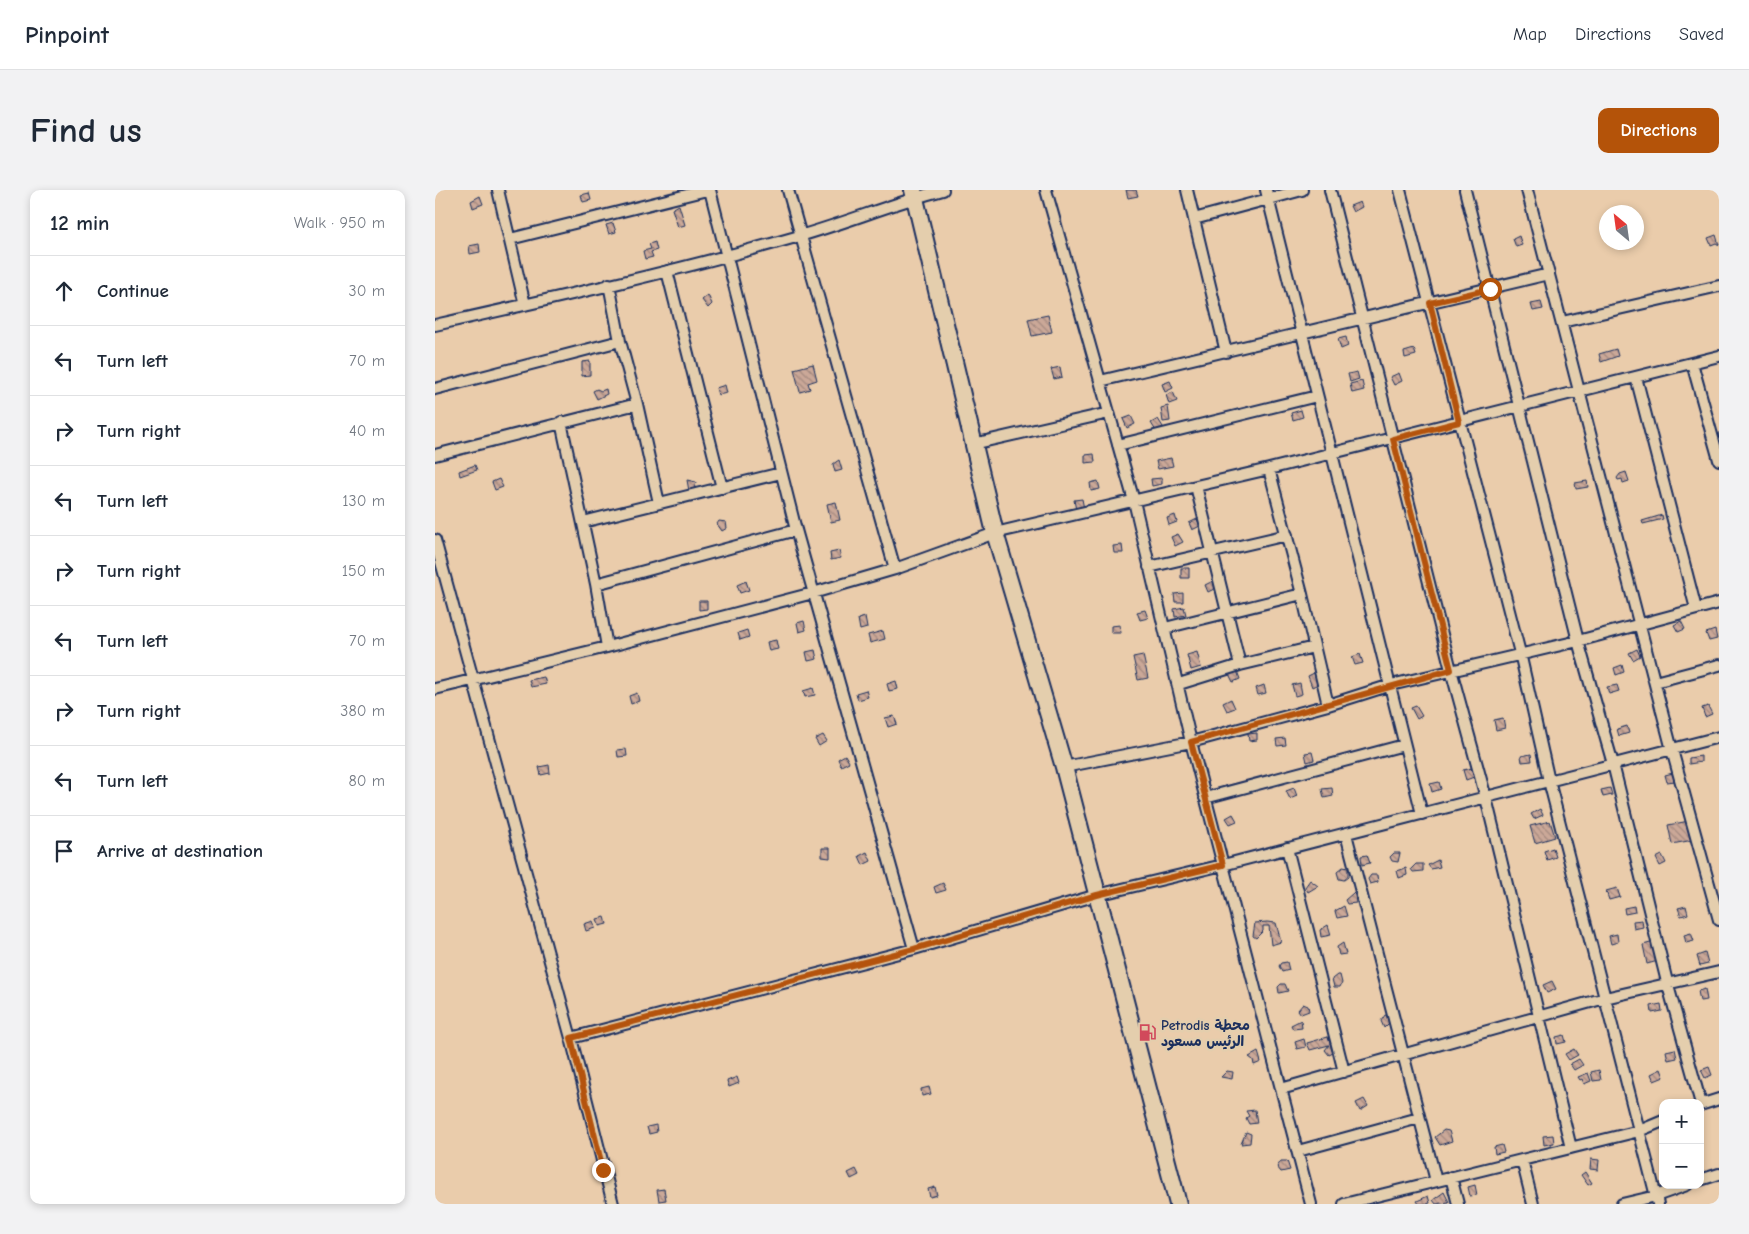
<!DOCTYPE html>
<html lang="en">
<head>
<meta charset="utf-8">
<style>
	body { margin:0; font-family:"Comic Neue","Playpen Sans Arabic",sans-serif; background:#f2f2f3; color:#1f2937 }
	.controls { position:absolute; right:15px; bottom:15px; display:grid; overflow:hidden; border-radius:10px; box-shadow:0 2px 8px #0003 }
	.controls button { width:45px; height:45px; display:grid; place-items:center; padding:0; border:0; border-bottom:1px solid #e0e1e3; background:#fff; color:#1f2937; font:25px sans-serif }
	.compass { position:absolute; left:1164px; top:15px; width:45px; height:45px; border-radius:50%; background:#fff; box-shadow:0 2px 8px #0003; rotate:331deg }
	.stop { position:absolute; width:15px; height:15px; margin:-11px; border:4px solid #b45309; border-radius:50%; background:#fff }
	.stop.end { background:#b45309; border-color:#fff; box-shadow:0 1px 5px #0008 }
	.list { margin:0; padding:0; list-style:none }
	h2 { display:flex; justify-content:space-between; align-items:center; height:65px; margin:0; padding:0 20px; font-size:21px }
	h2 small { font-size:16px; font-weight:400; color:#747a83 }
	.list li { display:grid; grid-template-columns:32px 1fr auto; gap:15px; align-items:center; box-sizing:border-box; height:70px; padding:0 20px; border-top:1px solid #e0e1e3 }
	.list b { display:block; font-size:19px; white-space:nowrap }
	.list em { font-size:16px; font-style:normal; color:#747a83 }
	.icon { flex:none; width:28px; height:28px; fill:none; stroke:currentColor; stroke-width:2; stroke-linecap:round; stroke-linejoin:round }
	.map { position:relative; flex:none; width:1284px; height:1014px; overflow:hidden; border-radius:10px }
	header { display:flex; align-items:center; gap:30px; box-sizing:border-box; height:70px; padding:0 25px; background:#fff; border-bottom:1px solid #e0e1e3 }
	header strong { font-size:24px }
	nav { display:flex; gap:28px; margin-inline-start:auto; font-size:18px }
	.intro { display:flex; align-items:center; justify-content:space-between; box-sizing:border-box; height:120px; padding:0 30px }
	h1 { margin:0; font-size:35px }
	.button { padding:12px 22px; border-radius:10px; background:#b45309; color:#fff; font-size:18px; font-weight:700 }
	main { display:flex; gap:30px; padding:0 30px }
	aside { flex:1; background:#fff; border-radius:10px; box-shadow:0 2px 8px #0003 }
	.map>svg:first-child { display:block }
	.building { fill:url(#building-back-hatch); stroke:#1b2f5e }
	.lines { fill:none; stroke-linecap:round; stroke-linejoin:round }
	.minor-casing { stroke:#1b2f5e; stroke-width:14 }
	.primary-casing { stroke:#1b2f5e; stroke-width:20 }
	.minor { stroke:#e4cead; stroke-width:10 }
	.primary { stroke:#e4cead; stroke-width:16 }
	.route { stroke:#b45309; stroke-width:6 }
	.labels { text-anchor:middle; stroke-width:5; stroke-linejoin:round; paint-order:stroke }
	.poi-label { font-size:14px; font-weight:bold; fill:#1b2f5e; stroke:#e4cead; text-anchor:start }
</style>
</head>
<body>
<header>
<strong>Pinpoint</strong>
<nav><a>Map</a><a>Directions</a><a>Saved</a></nav>
</header>
<div class="intro"><h1>Find us</h1><a class="button">Directions</a></div>
<main>
<aside>
<h2>12 min<small>Walk · 950 m</small></h2>
<ul class="list">
<li><svg class="icon" aria-label="ahead" viewBox="0 0 24 24"><path d="M12 20V5M6 11l6-6 6 6"/></svg><div><b>Continue</b></div><em>30 m</em></li>
<li><svg class="icon" aria-label="left" viewBox="0 0 24 24"><path d="M17 20v-9H6M10 6l-5 5 5 5"/></svg><div><b>Turn left</b></div><em>70 m</em></li>
<li><svg class="icon" aria-label="right" viewBox="0 0 24 24"><path d="M7 20v-9h11M14 6l5 5-5 5"/></svg><div><b>Turn right</b></div><em>40 m</em></li>
<li><svg class="icon" aria-label="left" viewBox="0 0 24 24"><path d="M17 20v-9H6M10 6l-5 5 5 5"/></svg><div><b>Turn left</b></div><em>130 m</em></li>
<li><svg class="icon" aria-label="right" viewBox="0 0 24 24"><path d="M7 20v-9h11M14 6l5 5-5 5"/></svg><div><b>Turn right</b></div><em>150 m</em></li>
<li><svg class="icon" aria-label="left" viewBox="0 0 24 24"><path d="M17 20v-9H6M10 6l-5 5 5 5"/></svg><div><b>Turn left</b></div><em>70 m</em></li>
<li><svg class="icon" aria-label="right" viewBox="0 0 24 24"><path d="M7 20v-9h11M14 6l5 5-5 5"/></svg><div><b>Turn right</b></div><em>380 m</em></li>
<li><svg class="icon" aria-label="left" viewBox="0 0 24 24"><path d="M17 20v-9H6M10 6l-5 5 5 5"/></svg><div><b>Turn left</b></div><em>80 m</em></li>
<li><svg class="icon" aria-label="arrive" viewBox="0 0 24 24"><path d="M6 21V4h12l-3 4 3 4H6"/></svg><div><b>Arrive at destination</b></div></li>
</ul>
</aside>
<div class="map">
<svg width="1284" height="1014" viewBox="0 0 1284 1014">
	<defs>
		<pattern id="building-back-hatch" width="6" height="6" patternUnits="userSpaceOnUse" patternTransform="scale(1.25)"><rect width="6" height="6" fill="#cba898"/><path d="M-1 5l2 2M0 0l6 6M5-1l2 2" fill="none" stroke="#a4897f"/></pattern>
	</defs>
	<rect width="100%" height="100%" fill="#eaccab"/>
	<filter id="ink" filterUnits="userSpaceOnUse"><feTurbulence type="fractalNoise" baseFrequency=".02" numOctaves="2"/><feDisplacementMap in="SourceGraphic" scale="10" xChannelSelector="R" yChannelSelector="G"/><feConvolveMatrix kernelMatrix="1 2 1 2 8 2 1 2 1" color-interpolation-filters="sRGB"/></filter>
	<g filter="url(#ink)">
		<path class="building" d="M691,0H701L703,6L693,8Z
			M154,3L156,10L148,12L146,5Z
			M45,6L48,14L38,18L36,11Z
			M925,12L927,17L918,22L915,16Z
			M244,15L250,35L243,37L237,19Z
			M178,33L181,42L174,44L171,35Z
			M1281,45L1284,55L1281,53L1276,55L1273,48Z
			M1084,46L1087,55L1081,57L1078,49Z
			M220,52L222,60L216,62L218,67L210,69L208,61L216,59L214,54Z
			M44,54L45,62L35,64L34,56Z
			M273,105L277,114L273,118L267,110Z
			M1106,112L1108,119L1098,121L1096,114Z
			M613,125L617,142L597,146L593,129Z
			M911,147L913,156L906,159L903,149Z
			M979,159L981,165L970,168L969,162Z
			M1181,159L1183,166L1166,172L1164,164Z
			M155,171V185L147,186V172Z
			M378,174L382,190L373,193L375,199L365,202L359,179Z
			M625,177L627,187L619,189L616,179Z
			M922,182L924,189L915,192L913,184Z
			M964,183L967,191L959,195L955,187Z
			M735,191L738,198L730,202L727,194Z
			M927,191L929,200L917,203L915,194Z
			M290,195L292,203L283,205L281,198Z
			M162,199L166,201L171,199L172,204L162,209L158,201Z
			M738,202L742,211L734,214L731,205Z
			M733,216L735,231L728,232L726,218Z
			M866,220L868,227L858,230L856,223Z
			M696,226L700,234L692,238L688,229Z
			M723,229L728,237L721,241L716,233Z
			M659,264L660,272L650,273V265Z
			M736,268L738,276L723,279L721,271Z
			M404,270L407,280L400,282L398,274Z
			M40,275L42,280L25,286L24,281Z
			M1191,282L1194,291L1188,293L1187,289L1183,290L1182,288L1185,284Z
			M727,288V294L717,296L716,289Z
			M64,289L68,297L60,300L57,292Z
			M252,290L261,292L259,299L254,301Z
			M663,291L665,299L656,301L655,293Z
			M1152,291L1153,297L1141,299L1140,293Z
			M647,309L649,319L641,320L639,310Z
			M401,312L405,330L396,332L392,314Z
			M740,325L742,332L734,335L732,328Z
			M1227,325L1228,329L1208,334L1207,331Z
			M762,329L765,336L757,340L754,333Z
			M284,331L291,332L292,338L287,341L282,334Z
			M743,344L748,352L740,356L736,347Z
			M687,355L688,363H679L678,356Z
			M404,361L406,368L396,370L395,363Z
			M746,378H754V388H746Z
			M311,391L314,400L305,403L302,395Z
			M778,391L781,398L773,402L770,395Z
			M748,403V412H740L739,404Z
			M264,411H272V419L264,420Z
			M749,417L751,425L740,427L739,419Z
			M710,420L713,428L705,430L702,422Z
			M430,427L432,438L425,440L423,429Z
			M369,431L371,440L364,442L362,433Z
			M1246,431L1250,439L1243,442L1239,435Z
			M685,435L686,443H676V436Z
			M312,440L314,447L305,450L303,443Z
			M1280,440L1282,449L1274,451L1271,443Z
			M448,441L450,449L435,453L433,445Z
			M341,450L343,459L334,461L332,452Z
			M1202,459L1205,466L1198,470L1194,463Z
			M380,460L382,469L373,471L371,462Z
			M762,462L766,477L756,480L752,465Z
			M925,464L928,473L920,475L917,467Z
			M708,465L713,488L703,490L698,467Z
			M1187,475L1189,482L1181,485L1179,478Z
			M802,481L805,489L798,492L794,484Z
			M879,483L883,494L877,497L873,486Z
			M109,487L111,494L96,497L94,490Z
			M461,491L463,499L454,501L452,494Z
			M865,493L867,504L860,506L857,495Z
			M829,495L831,503L823,505L821,498Z
			M1182,495L1184,501L1174,504L1172,497Z
			M378,498L380,505L370,507L368,501Z
			M431,500L433,507L423,510L421,503Z
			M202,503L204,511L196,514L194,506Z
			M796,509L800,518L792,521L788,513Z
			M981,516L987,526L982,529L976,518Z
			M1273,516L1277,524L1270,527L1267,518Z
			M459,526L462,534L453,537L450,528Z
			M1068,528L1070,538L1061,540L1059,530Z
			M1192,536L1194,543L1184,546L1182,539Z
			M822,543V550L814,551L813,544Z
			M388,545L392,551L384,556L380,549Z
			M850,548L851,555L842,556L841,549Z
			M191,559L192,566L183,567L182,560Z
			M877,562L879,570L872,572L870,563Z
			M1096,564L1097,571L1087,572L1086,566Z
			M410,565L414,572L406,576L403,569Z
			M1266,566V572L1254,574V568Z
			M114,575L115,583L106,585L104,577Z
			M1037,578L1039,587L1031,590L1028,580Z
			M1238,583L1240,591L1232,592L1230,585Z
			M1004,592L1006,599L997,602L995,594Z
			M859,598L862,606L855,609L851,601Z
			M897,598L898,606L889,608L887,599Z
			M1175,598L1177,605L1168,607L1166,600Z
			M1105,619L1108,625L1099,629L1096,624Z
			M798,624L802,631L795,634L791,628Z
			M1115,631L1120,647L1100,653L1095,636Z
			M1254,631L1258,650L1237,654L1233,635Z
			M387,658H395V668L387,667Z
			M1118,658L1121,667L1112,670L1109,661Z
			M432,662L436,671L428,675L424,666Z
			M959,663H965L963,672L957,671L955,667Z
			M932,665L935,673L927,675L926,666Z
			M1227,665L1231,673L1225,676L1221,668Z
			M1003,670L1005,677L996,679L993,675Z
			M981,674H988V681L978,682L976,679Z
			M908,677L913,678V687L909,690L904,689L902,682Z
			M971,678L972,685L964,688L962,681Z
			M936,685H942L943,692L935,694L933,689Z
			M875,690L883,696L873,702L870,697Z
			M508,693L511,700L501,703L499,697Z
			M1182,698L1185,707L1174,710L1171,701Z
			M918,703L920,705L921,713L912,714L910,710Z
			M909,716L912,726L902,728L900,721Z
			M1199,716L1200,722L1190,724L1189,718Z
			M1251,716L1253,724L1246,726L1243,718Z
			M170,727L172,734L164,736L162,729Z
			M1207,730L1208,737L1199,739L1198,731Z
			M158,731L160,738L151,741L149,734Z
			M832,732L841,733L846,752L836,755L834,736H828V741L821,748L818,746L820,733Z
			M893,735L896,745L886,747L885,740Z
			M1256,743L1259,751L1251,753L1249,745Z
			M1182,744L1183,752L1176,754L1174,746Z
			M1219,752L1223,771L1212,774L1208,755Z
			M908,753L911,764L904,765L902,757Z
			M1270,763L1273,774L1265,776L1262,766Z
			M852,772L854,780L847,782L844,776L846,773Z
			M902,785H905L907,793L905,797H899L897,789Z
			M1117,791L1121,799L1112,803L1108,795Z
			M846,794H850L853,801L844,803L843,797Z
			M1270,799L1272,810L1265,811L1263,801Z
			M868,814L873,816L874,821L866,824L863,820Z
			M1226,814L1227,821L1217,823L1216,816Z
			M950,825L955,826L957,830L949,838L946,831Z
			M866,830L867,838L858,839L856,835Z
			M1129,845L1131,852L1122,854L1121,847Z
			M893,847L898,863L894,865L890,860L894,855L875,860L872,853Z
			M869,849L871,857L862,859L860,852Z
			M1139,859L1143,865L1134,870L1130,864Z
			M1240,859L1242,868L1233,870L1231,861Z
			M823,862L826,872L819,875L818,870L814,867Z
			M1144,869L1148,875L1139,880L1135,874Z
			M1274,877L1277,885L1270,888L1266,880Z
			M1226,879L1229,887L1219,891L1216,884Z
			M1164,880L1166,890L1158,891L1156,882Z
			M792,881L798,882L797,889L786,887Z
			M1153,883L1156,891L1149,894L1147,889L1145,890L1143,887Z
			M302,887L304,893L294,897L292,891Z
			M494,897L496,904L487,906L486,899Z
			M929,909L933,916L925,921L921,913Z
			M820,920L822,933L814,934L811,928L814,926L811,921Z
			M221,935L222,942L214,944L212,937Z
			M1009,940L1014,941L1017,951L1005,955L1000,947Z
			M811,942L816,944L815,953L806,954Z
			M1118,945L1119,953L1109,955L1108,946Z
			M1067,955L1069,962L1060,964L1059,957Z
			M1156,969L1164,970L1163,980L1155,979Z
			M846,971H852L855,980L846,982L842,977Z
			M421,979L424,985L416,989L413,983Z
			M1150,982L1157,993L1153,995L1146,985Z
			M1040,995L1042,1005L1035,1006L1033,997Z
			M500,997L502,1005L495,1007L493,999Z
			M229,999L231,1010L224,1011L222,1000Z
			M1009,1002L1014,1012L1001,1014L998,1010Z
			M993,1006L995,1013L992,1014H984L982,1011Z"/>
		<g class="lines">
			<defs>
				<path id="minor" d="M63,0L90,115
					M275,0L361,340L479,759
					M353,0L460,379
					M611,0L699,311L756,552L876,1014
					M752,0L791,162
					M831,0L987,624
					M895,0L1016,480L1051,608L1136,958
					M965,0L1085,463L1114,591L1223,1014
					M1030,0L1143,451L1178,574L1232,792L1266,914
					M1092,0L1237,560L1284,730
					M759,29L867,0
					M75,49L272,0
					M232,81L287,298
					M1127,132L1284,96
					M0,135C121,108 242,81 361,47C411,33 458,13 508,0
					M1257,173L1284,270
					M1201,187L1261,419
					M665,191L1114,84
					M0,199L185,151
					M202,214L224,313
					M126,232L161,394L172,457
					M538,254L674,223
					M683,255L882,206
					M0,265L202,214L185,151L174,94
					M834,279L867,404L893,515
					M761,296L805,475
					M148,332L346,283
					M0,350L136,848L178,1014
					M714,377L852,345
					M161,394L361,340
					M730,438L867,404
					M1220,492L1284,475
					M744,494L805,475L879,457
					M0,499L172,457L378,403L460,379L560,343L834,279L1284,166
					M629,577L756,552L893,515L956,495L1143,451L1284,413
					M770,608L969,555
					M911,644L1001,991
					M852,658L909,882
					M136,848L479,759L662,705L788,675L1284,547
					M846,899L1170,808L1284,782
					M1265,915L1284,909
					M863,961L984,928
					M1087,970L1098,1014
					M1016,987L1023,1014
					M1265,990L1284,984
					M909,1014L1204,941L1228,931
					M1187,1014L1221,1006L1252,995"/>
				<path id="primary" d="M478,0L560,343L629,577L743,1014"/>
			</defs>
			<use href="#minor" class="minor-casing"/>
			<use href="#primary" class="primary-casing"/>
			<use href="#minor" class="minor"/>
			<use href="#primary" class="primary"/>
		</g>
	</g>
	<g class="lines" filter="url(#ink)">
		<path class="route" d="M168,980L136,848L479,759L662,705L788,675L756,552L1016,480L958,249L1024,232L995,113L1055,99"/>
	</g>
	<defs>
		<symbol id="fuel-bare" viewBox="-9 -9 18 18"><path d="M-5.5-6h7V0h2V4h1.3V-2.5L3-4.5l.8-.8L6-3V5H2.5V1h-1V6h-7ZM-4.2-4.7v3.2H.2V-4.7Z" fill="#d1495b" stroke="#e4cead" stroke-width="2.5" paint-order="stroke"/></symbol>
	</defs>
	<g fill-rule="evenodd">
		<use href="#fuel-bare" x="700" y="830" width="25" height="25"/>
	</g>
	<g class="labels">
		<g class="poi-label">
			<text x="726" y="840">Petrodis محطة<tspan x="726" dy="16">الرئيس مسعود</tspan></text>
		</g>
	</g>
</svg>
<div class="controls">
<button>+</button>
<button>−</button>
</div>
<svg class="compass" viewBox="-18 -18 36 36"><path d="M0-13l5 13h-10z" fill="#e53935"/><path d="M0 13l5-13h-10z" fill="#747a83"/></svg>
<div class="stop" style="left:1055px;top:99px"></div>
<div class="stop end" style="left:168px;top:980px"></div>
</div>
</main>
</body>
</html>
